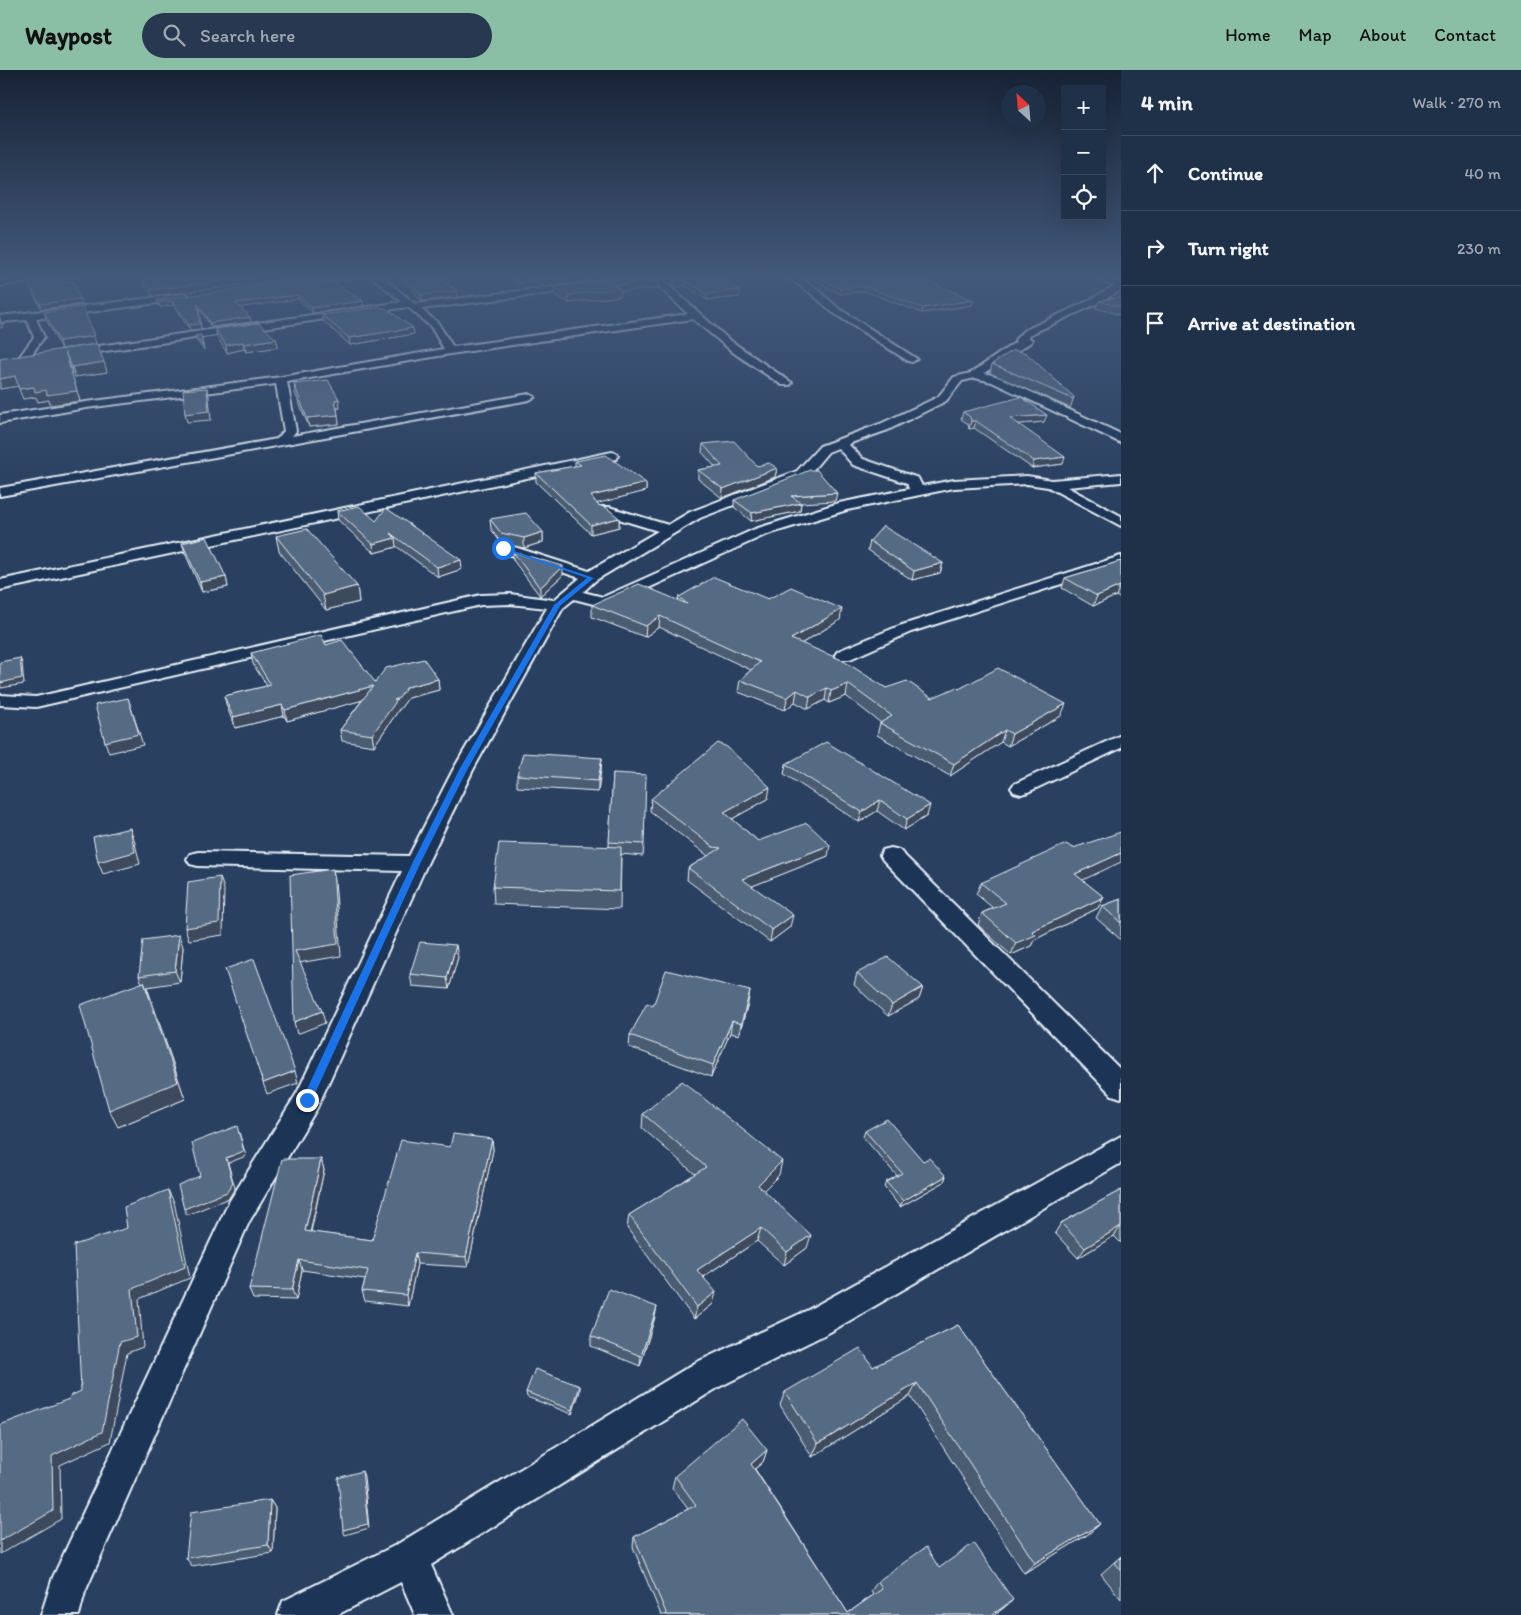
<!DOCTYPE html>
<html lang="en">
<head>
<meta charset="utf-8">
<style>
	body { margin:0; font-family:Itim,sans-serif; background:#273850; color:#f1f3f6 }
	.controls { position:absolute; right:15px; top:15px; display:grid; overflow:hidden; border-radius:0px; box-shadow:0 5px 20px #0002 }
	.controls button { width:45px; height:45px; display:grid; place-items:center; padding:0; border:0; border-bottom:1px solid #3c4b61; background:#1f3049; color:#f1f3f6; font:25px sans-serif }
	.compass { position:absolute; left:1001px; top:15px; width:45px; height:45px; border-radius:50%; background:#1f3049; box-shadow:0 5px 20px #0002; rotate:334deg }
	.stop { position:absolute; width:15px; height:15px; margin:-11px; border:4px solid #1a73e8; border-radius:50%; background:#fff }
	.stop.end { background:#1a73e8; border-color:#fff; box-shadow:0 1px 5px #0008 }
	.list { margin:0; padding:0; list-style:none }
	h2 { display:flex; justify-content:space-between; align-items:center; height:65px; margin:0; padding:0 20px; font-size:21px }
	h2 small { font-size:16px; font-weight:400; color:#a1a9b4 }
	.list li { display:grid; grid-template-columns:32px 1fr auto; gap:15px; align-items:center; box-sizing:border-box; height:75px; padding:0 20px; border-top:1px solid #3c4b61 }
	.list b { display:block; font-size:19px; white-space:nowrap }
	.list em { font-size:16px; font-style:normal; color:#a1a9b4 }
	.icon { flex:none; width:28px; height:28px; fill:none; stroke:currentColor; stroke-width:2; stroke-linecap:round; stroke-linejoin:round }
	.map { position:relative; flex:none; width:1121px; height:1545px; overflow:hidden }
	header { display:flex; align-items:center; gap:30px; box-sizing:border-box; height:70px; padding:0 25px; background:#8abfa5; color:#111 }
	header strong { font-size:24px }
	nav { display:flex; gap:28px; margin-inline-start:auto; font-size:18px }
	.search { width:350px; height:45px; background:#273850; display:flex; align-items:center; gap:12px; box-sizing:border-box; padding:0 18px; border-radius:28px; color:#a1a9b4; font-size:19px }
	main { display:flex }
	aside { flex:1; background:#1f3049 }
	.map>svg:first-child { display:block }
	.lines { fill:none; stroke-linecap:round; stroke-linejoin:round }
	.minor-casing { stroke:#e8f1f8; stroke-width:4 }
	.minor { fill:#1d3557; fill-rule:evenodd }
	.wall { fill:#495b71; stroke:#e8f1f8 }
	.shaded-wall { fill:#3c4a5c; stroke:#e8f1f8 }
	.building { fill:#556a83; stroke:#e8f1f8 }
	.route { fill:#1a73e8 }
</style>
</head>
<body>
<header>
<strong>Waypost</strong>
<div class="search"><svg class="icon" aria-label="search" viewBox="0 0 24 24"><circle cx="10" cy="10" r="6"/><path d="M15 15l6 6"/></svg>Search here</div>
<nav><a>Home</a><a>Map</a><a>About</a><a>Contact</a></nav>
</header>
<main>
<div class="map">
<svg width="1121" height="1545" viewBox="0 0 1121 1545">
	<rect width="100%" height="100%" fill="#294061"/>
	<filter id="ink" filterUnits="userSpaceOnUse"><feTurbulence type="fractalNoise" baseFrequency=".02" numOctaves="2"/><feDisplacementMap in="SourceGraphic" scale="10" xChannelSelector="R" yChannelSelector="G"/><feConvolveMatrix kernelMatrix="1 2 1 2 8 2 1 2 1" color-interpolation-filters="sRGB"/></filter>
	<g filter="url(#ink)">
		<g class="lines">
			<defs>
				<path id="minor" d="M45,205H77L0,216V210Z
					M338,205H365L287,218L283,215L287,212Z
					M370,205H380L415,234L583,213L587,216L583,219L421,239L438,253L453,277L688,244L647,205H657L728,269L792,313L790,315H782L734,283L693,249L450,284L287,312L296,361L292,366L529,324L535,327L529,330L0,426V418L277,369L284,361L276,314L86,338L0,353V345L86,332L281,307L444,279L431,257L408,237L71,286L66,283L71,280L402,232Z
					M785,205H796L818,220L838,238L917,289L912,292L908,291L832,242L812,224Z
					M1090,205H1103L1121,213V220L1092,236L1029,265L1028,267L1032,270L1031,272L984,303L999,307L1121,364V373L992,312L975,308L962,311L946,331L888,360L848,374L863,389L918,408L922,416L954,410L1027,406L1052,410L1121,404V412L1067,417L1121,446V456L1048,417L1027,414L954,418L847,440L765,465L611,535L605,537L574,529L563,538L473,700L427,794L317,1038L249,1152L85,1522L79,1545H41L53,1507L229,1132L297,1023L402,801L198,796L190,794L187,789L190,784L198,782L409,786L453,700L547,538L510,534L481,535L36,637L0,635V625L36,627L481,525L510,524L554,530L580,508L498,481L496,478L498,475H508L589,501L658,461L599,443L597,440L599,437H609L668,455L690,442L797,401L820,376L880,354L938,327L954,307L971,303L1016,272L1015,270L1023,261L1086,232L1114,216ZM838,378L853,395L907,413L909,419L839,433L755,459L603,527L583,522L596,510L700,448L807,407L828,382Z
					M185,224L188,225V229L36,249L44,267L27,291L23,292L18,289L34,267L27,250L0,252V246Z
					M612,382L616,383L618,386L616,389L0,520V510Z
					M1121,486V495L911,562L850,589H838L835,585L838,581L899,556Z
					M1121,665V678L1028,722L1021,724L1014,722L1011,718L1014,714Z
					M891,778L899,780L1121,1000V1028L1112,1025L883,790L880,785L883,780Z
					M1121,1066V1093L830,1262L719,1317L431,1495L453,1545H415L401,1512L337,1545H278L283,1531L396,1475L695,1293L808,1240Z"/>
			</defs>
			<use href="#minor" class="minor-casing"/>
			<use href="#minor" class="minor"/>
		</g>
		<path class="wall" d="M173,205H299V208L152,226L144,215L143,209Z
			M399,205H448L449,206V212L446,213L457,221L458,227L422,231Z
			M505,205H637L542,217L532,212L518,213Z
			M660,205H719L739,227L707,230L686,216L674,217Z
			M805,205H913L973,230L972,235L922,243L864,221L840,224Z
			M27,209L80,229L82,234L41,239L29,214Z
			M320,214L363,231V236L313,243L298,229L240,237L251,252L211,257L199,238L201,259L190,260L173,235L160,237L158,235L157,230Z
			M554,217L658,219L620,221V226L569,233L554,224Z
			M1121,227V245L1096,238L1099,231Z
			M44,242L96,274L61,279L46,249Z
			M322,245L414,264L350,275L323,251Z
			M215,259L276,269L278,277L246,282L244,279L227,283L217,267Z
			M195,266L202,269L204,280L196,270Z
			M97,274L107,302L75,307L68,291L80,331L50,335L49,330L38,332L36,327L23,329L18,316L0,319V289Z
			M992,294L1074,327L1071,336L1070,338L990,303Z
			M294,314L340,338H337L339,354L309,357L295,323Z
			M963,342L1044,352L1019,354L1063,394L1032,398L974,358L969,359L968,354L961,349Z
			M703,374L757,396L777,398L775,407L722,428L698,409V400L715,397L702,382Z
			M575,391L646,413V421L596,433L598,435L619,448V457L591,464L536,412V403L575,396Z
			M837,423L835,431L801,433L800,441L751,451L734,437V430Z
			M337,441L376,451L462,499L438,507L396,476V477L374,483L338,450Z
			M490,449L543,462V472L524,478L501,473L491,459Z
			M276,466L357,516L359,532L326,540L279,481Z
			M870,471L943,493L940,503L912,510L868,480Z
			M182,473L226,507L228,517L202,522L185,483Z
			M513,482L563,505L540,526L513,490Z
			M1121,491V527L1119,528L1116,526L1093,536L1062,518L1065,508Z
			M679,527L768,529L840,550L801,574L886,618L932,628L959,619L1061,646L1008,676L1001,672L950,706L877,665L880,653H881L846,626L829,633L825,630L808,639L795,632L785,640L738,622L740,610L751,600L659,557L645,567L592,547V535L678,530Z
			M326,575L375,612L438,609L439,620L408,628L400,639L398,640V641L374,676L342,671L340,660L362,630L287,651L284,646L235,658L227,637L224,626L267,616L253,594L251,583Z
			M602,688L601,699L598,722L517,717V705Z
			M786,694L927,746L904,760L877,741L859,752L784,704Z
			M613,703L644,774L643,786L621,784L620,839L494,834L493,817L609,776Z
			M651,729H768L732,749L758,771L828,786L752,816L790,857L770,872L687,810L688,798L708,786L650,741Z
			M1073,778L1082,810L1104,827L1098,838L1034,870L1031,876L1011,885L978,855L982,843L993,838L976,824L981,813Z
			M1121,829V870L1096,848L1102,836Z
			M183,877L180,912L147,917L151,929L185,1029L118,1057L142,913L139,906Z
			M458,887L449,919L412,916L410,904Z
			M857,903L923,917L919,929L888,946L854,915Z
			M748,933L739,965L730,963L711,1007L629,977L630,965L653,936Z
			M643,1044L779,1105L763,1120L807,1178L784,1195L757,1171L703,1207L713,1234L694,1249L627,1158L629,1145L695,1104L642,1058Z
			M865,1061L923,1091L946,1106L944,1112L900,1137L884,1117L886,1112L897,1106L863,1067Z
			M492,1069L493,1080L468,1197L417,1194L408,1236L365,1231L362,1221L365,1209L302,1200L296,1230L253,1229L249,1219L321,1089L324,1100L311,1162L372,1170L450,1077Z
			M1121,1120V1173L1114,1166L1078,1188L1055,1163L1061,1153Z
			M655,1247L640,1296L591,1276V1266Z
			M958,1255L1100,1454L1087,1465L1024,1503L910,1326L812,1387L780,1335L785,1322L873,1297Z
			M580,1321L572,1344L527,1327L526,1322Z
			M767,1380L763,1392L755,1399L848,1543L873,1525L871,1521L878,1511L939,1498L1013,1530L995,1545H661L633,1477L634,1467L688,1439L672,1418L675,1406Z
			M270,1430L275,1438L273,1483L192,1496L186,1488Z
			M1121,1486V1529L1101,1504Z"/>
		<path class="shaded-wall" d="M268,205H299V208L152,226L151,220Z
			M528,205H532V212L518,213V207Z
			M582,205H637L542,217V210Z
			M449,206V212L440,213L439,208Z
			M686,210V216L674,217V211Z
			M658,211V219L620,221V226L569,233V225L613,215Z
			M865,216L864,221L840,224L841,219Z
			M740,220L739,227L707,230V224Z
			M457,221L458,227L422,231L421,225Z
			M297,225L298,229L237,238L236,233Z
			M80,229L82,234L41,239L40,234Z
			M973,230L972,235L922,243L923,238Z
			M172,231L173,235L160,237L159,232Z
			M363,231V236L313,243L312,238Z
			M198,234L201,259L190,260L189,255Z
			M250,247L251,252L211,257L210,253Z
			M0,248L3,257L0,258Z
			M413,258L414,264L350,275L349,268Z
			M94,266L96,274L61,279L59,271Z
			M276,269L278,277L246,282L245,274Z
			M243,272L244,279L227,283L226,275Z
			M104,292L107,302L75,307L72,297Z
			M15,306L19,316L0,319V309Z
			M34,317L46,320L77,321L80,331L50,335L49,330L38,332L36,327L23,329L19,319Z
			M207,318L209,326L211,350L187,352L185,344Z
			M339,329L340,338H336L335,330Z
			M338,345L339,354L309,357L307,348Z
			M1047,345L1044,352L1008,355L1010,348Z
			M971,351H976L974,358L969,359Z
			M1065,387L1063,394L1032,398L1034,391Z
			M777,398L775,407L722,428L723,419Z
			M646,413V421L591,435V426Z
			M801,433L800,441L751,451L752,443Z
			M619,448V457L591,464V455Z
			M543,462V472L524,478V468Z
			M395,468L396,477L374,483L373,474Z
			M461,490L462,499L438,507L437,497Z
			M943,493L940,503L912,510L914,501Z
			M563,496V505L540,526V518Z
			M226,507L228,517L202,522L200,512Z
			M357,516L359,532L326,540L323,525Z
			M1120,516L1116,526L1093,536L1097,526Z
			M842,539L840,550L789,581L791,569Z
			M660,546L659,557L645,567L646,556Z
			M20,588L22,593L24,614L1,618L0,613Z
			M438,609L439,620L408,628L400,639L398,640V641L374,676L372,665L394,630L407,617Z
			M848,614L846,626L829,633L831,621Z
			M373,616L374,627L287,651L285,640Z
			M827,618L825,630L808,639L810,627Z
			M797,620L795,632L785,640L787,628Z
			M128,628L143,675L109,683L105,672Z
			M1066,634L1061,646L1008,676L1012,664Z
			M282,635L284,646L235,658L233,647Z
			M1005,660L1001,672L950,706L954,694Z
			M602,688L601,699L598,722V711Z
			M770,717L768,729L723,754L724,742Z
			M880,730L877,741L859,752L862,742Z
			M930,735L927,746L904,760L907,749Z
			M130,758L134,769L140,794L103,804L98,792Z
			M830,775L828,786L740,821L742,809Z
			M1121,783V792L1070,816L1075,804Z
			M333,799L335,810L341,886L298,893L295,881Z
			M220,807L224,819L223,865L189,870L185,858Z
			M1104,827L1098,838L1034,870L1031,876L1011,885L1016,873L1032,861Z
			M793,845L790,857L770,872L772,860Z
			M179,865L183,877L180,912L175,901Z
			M456,875L458,887L449,919L447,908Z
			M144,912L151,929L185,1029L118,1057L109,1040Z
			M923,917L919,929L888,946L892,935Z
			M750,921L748,933L739,965L741,954Z
			M322,941L325,953L297,964L294,952Z
			M732,951L730,963L711,1007L713,995Z
			M295,1001L298,1013L267,1024L263,1013Z
			M239,1062L246,1086L228,1093L235,1118L229,1128L187,1145L184,1139L226,1088Z
			M492,1069L493,1080L468,1197L466,1187Z
			M321,1089L324,1100L308,1172L305,1161Z
			M782,1091L779,1105L755,1129L758,1115Z
			M946,1106L944,1112L900,1137L903,1131Z
			M168,1120L174,1132L190,1208L139,1229L143,1277L127,1283L110,1372L60,1395L61,1449L0,1484V1471L120,1272L132,1219Z
			M1121,1156L1114,1166L1078,1188L1085,1178Z
			M761,1158L757,1171L695,1212L697,1200Z
			M811,1165L807,1178L784,1195L787,1182Z
			M415,1183L417,1194L408,1236L406,1225Z
			M299,1190L302,1200L296,1230L292,1220Z
			M716,1222L713,1234L694,1249L697,1237Z
			M657,1237L655,1247L640,1296L641,1286Z
			M917,1313L910,1326L812,1387L818,1374Z
			M580,1316V1321L572,1344V1340Z
			M767,1380L763,1392L747,1405L751,1394Z
			M362,1401L364,1406L369,1458L345,1465L343,1460Z
			M270,1430L275,1438L273,1483L268,1475Z
			M1100,1454L1087,1465L1024,1503L1035,1493Z
			M1013,1530L995,1545H992Z"/>
		<path class="building" d="M173,205H268L151,220L143,209Z
			M404,205H448L449,206L439,208L457,221L421,225Z
			M533,205H582L542,210Z
			M646,205H651L658,211L613,215L620,218L569,225L554,217Z
			M668,205H719L740,220L707,224L686,210L674,211Z
			M815,205H913L973,230L923,238L865,216L841,219Z
			M52,206L54,212L73,211L80,229L40,234L27,209Z
			M313,209L320,214L334,212L363,231L312,238L297,225L236,233L250,247L210,253L198,234L200,254L189,255L172,231L159,232L157,230Z
			M1121,227V237L1099,231Z
			M83,237L94,266L59,271L44,242Z
			M379,237L387,239L413,258L349,268L322,245Z
			M259,253L276,269L245,274L243,272L226,275L215,259Z
			M201,265L203,276L195,266Z
			M97,274L104,292L72,297L65,282L77,321L47,325L46,320L35,322L34,317L19,319L15,306L0,309V289Z
			M1013,280L1026,283L1074,327L1073,329L992,294Z
			M328,310L339,329L335,330L338,345L307,348L294,314Z
			M207,318L209,341L185,344L183,320Z
			M1021,327L1047,345L1010,348L1065,387L1034,391L976,351H971L970,347L963,342Z
			M734,371L757,396L769,393L777,398L723,419L698,400L722,396L703,374Z
			M606,385L646,413L591,426L598,435L607,438L619,448L591,455L536,403L581,395L575,391Z
			M810,400H817L837,423L791,426L801,433L752,443L734,430Z
			M359,436L376,451L386,438L461,490L437,497L390,463L395,468L373,474L337,441Z
			M526,443L543,462L524,468L501,463L490,449Z
			M883,456L943,493L914,501L870,471Z
			M307,459L357,516L323,525L276,466Z
			M207,467L226,507L200,512L182,473Z
			M513,482L563,496L540,518Z
			M1121,491V517L1120,516L1097,526L1065,508Z
			M714,507L768,529L791,517L842,539L791,569L842,590L886,618L907,611L932,628L957,617L959,619L998,598L1066,634L1012,664L1005,660L954,694L880,653L892,646L848,614L831,621L827,618L810,627L797,620L787,628L740,610L760,592L660,546L646,556L592,535L639,514L687,534L679,527Z
			M321,565L326,575L342,570L375,612L386,598L424,589L438,609L407,617L399,628L394,630H397L372,665L340,660L373,616L285,640L282,635L233,647L224,626L271,615L251,583Z
			M20,588L22,608L0,613V592Z
			M128,628L139,664L105,672L95,635Z
			M826,672L930,735L907,749L880,730L862,742L786,694Z
			M718,673L727,677L770,717L724,742L758,771L807,753L830,775L742,809L793,845L772,860L688,798L721,778L713,777L651,729Z
			M523,683L602,688L598,711L517,705Z
			M613,703L646,705L644,774L609,772Z
			M130,758L135,782L98,792L93,767Z
			M1121,762V783L1075,804L1104,827L1032,861L1036,865L1016,873L982,843L1006,833L981,813L1066,774L1073,778Z
			M499,773L621,777L620,821L493,817Z
			M333,799L338,874L295,881L322,941L294,952L290,805Z
			M220,807L219,853L185,858L188,812Z
			M1121,829V853L1102,836Z
			M179,865L175,901L139,906L143,870Z
			M420,872L456,875L447,908L410,904Z
			M888,887L923,917L892,935L857,903Z
			M254,889L295,1001L263,1013L225,899Z
			M666,900L750,921L741,954L732,951L713,995L630,965L647,933L653,936Z
			M144,912L178,1012L109,1040L80,935Z
			M682,1011L782,1091L758,1115L811,1165L787,1182L761,1158L697,1200L716,1222L697,1237L629,1145L706,1097L643,1044Z
			M887,1049L923,1091L929,1088L946,1106L903,1131L886,1112L902,1103L865,1061Z
			M237,1056L244,1081L226,1088L233,1113L227,1122L184,1139L178,1115L200,1106L192,1073Z
			M453,1064L492,1069L466,1187L415,1183L406,1225L362,1221L368,1200L299,1190L292,1220L249,1219L282,1089H321L305,1161L372,1170L401,1070L450,1077Z
			M168,1120L185,1197L132,1219L137,1267L120,1272L102,1362L52,1386L53,1441L0,1471V1355L69,1329L70,1326L81,1321L74,1175L127,1158L124,1137Z
			M1121,1120V1156L1085,1178L1061,1153Z
			M609,1219L657,1237L641,1286L591,1266Z
			M958,1255L1100,1454L1035,1493L917,1313L818,1374L785,1322L860,1278L873,1297Z
			M535,1299L580,1316L572,1340L526,1322Z
			M742,1349L767,1380L751,1394L848,1543L882,1519L878,1511L926,1477L939,1498L974,1473L1013,1530L992,1545H667L634,1467L696,1435L675,1406Z
			M362,1401L368,1454L343,1460L338,1408Z
			M270,1430L268,1475L186,1488L191,1442Z
			M1121,1487V1500L1115,1493Z"/>
	</g>
	<linearGradient id="sky" x2="0" y2="1"><stop stop-color="#172335"/><stop offset="0.49" stop-color="#43597b"/><stop offset="1" stop-color="#43597b" stop-opacity="0"/></linearGradient>
	<rect width="1121" height="422" fill="url(#sky)"/>
	<path class="route" d="M501,477L594,508L560,536L467,700L420,794L312,1030L307,1034L302,1030L412,794L459,700L554,535L587,508L501,479Z"/>
</svg>
<div class="controls">
<button>+</button>
<button>−</button>
<button><svg class="icon" aria-label="locate" viewBox="0 0 24 24"><circle cx="12" cy="12" r="6"/><path d="M12 2v4M12 18v4M2 12h4M18 12h4"/></svg></button>
</div>
<svg class="compass" viewBox="-18 -18 36 36"><path d="M0-13l5 13h-10z" fill="#e53935"/><path d="M0 13l5-13h-10z" fill="#a1a9b4"/></svg>
<div class="stop" style="left:503px;top:478px"></div>
<div class="stop end" style="left:307px;top:1030px"></div>
</div>
<aside>
<h2>4 min<small>Walk · 270 m</small></h2>
<ul class="list">
<li><svg class="icon" aria-label="ahead" viewBox="0 0 24 24"><path d="M12 20V5M6 11l6-6 6 6"/></svg><div><b>Continue</b></div><em>40 m</em></li>
<li><svg class="icon" aria-label="right" viewBox="0 0 24 24"><path d="M7 20v-9h11M14 6l5 5-5 5"/></svg><div><b>Turn right</b></div><em>230 m</em></li>
<li><svg class="icon" aria-label="arrive" viewBox="0 0 24 24"><path d="M6 21V4h12l-3 4 3 4H6"/></svg><div><b>Arrive at destination</b></div></li>
</ul>
</aside>
</main>
</body>
</html>
